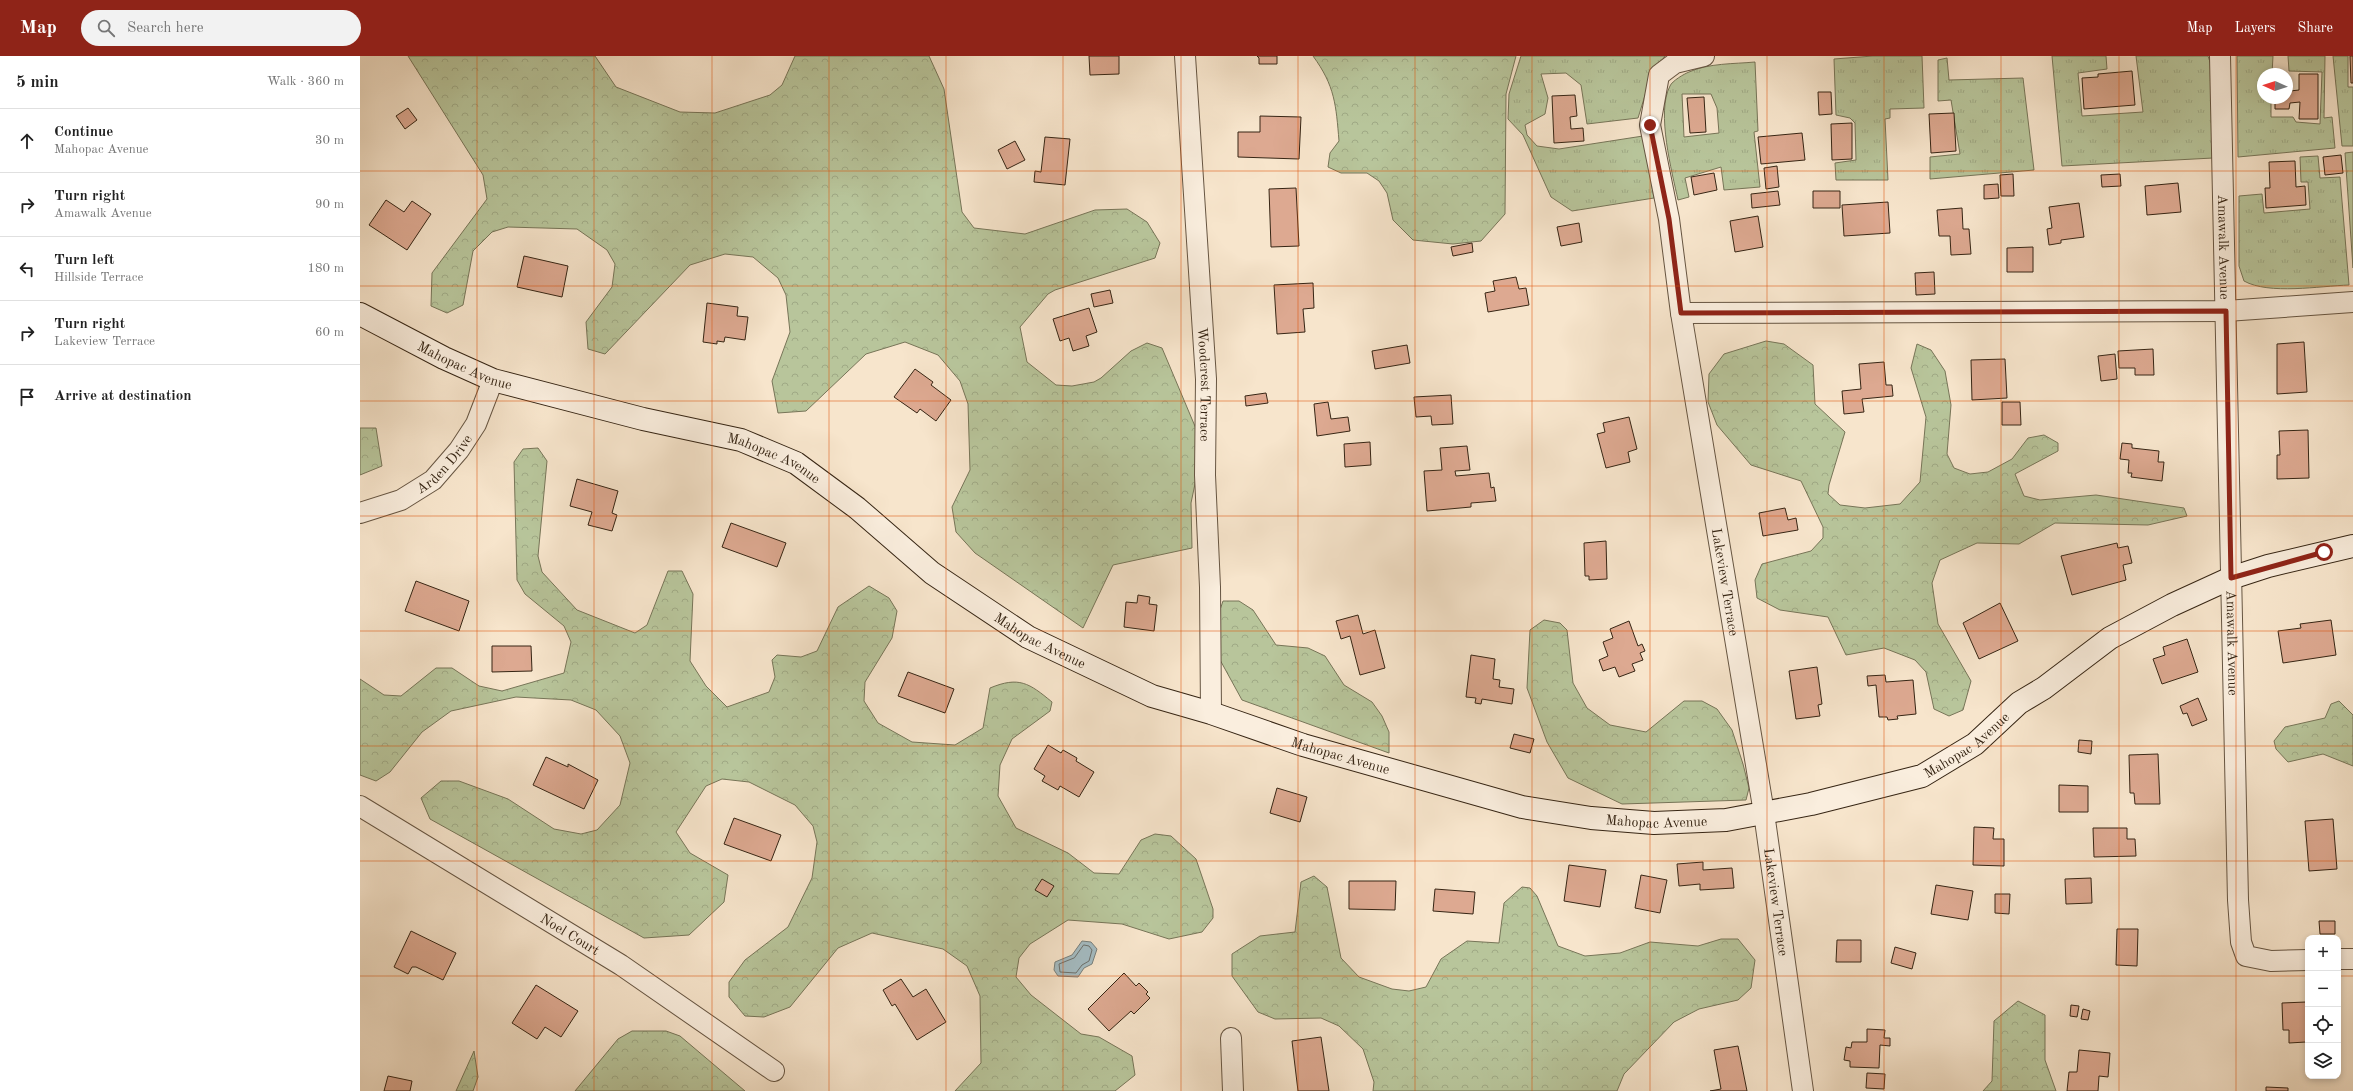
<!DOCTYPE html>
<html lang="en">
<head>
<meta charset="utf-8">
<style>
	body { margin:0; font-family:"Old Standard TT",serif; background:#f2f2f2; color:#222 }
	.controls { position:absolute; right:12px; bottom:12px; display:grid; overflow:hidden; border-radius:8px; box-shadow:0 2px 6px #0003 }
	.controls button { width:36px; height:36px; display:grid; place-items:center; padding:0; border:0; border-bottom:1px solid #e0e0e0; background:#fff; color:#222; font:20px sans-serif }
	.compass { position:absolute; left:1897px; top:12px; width:36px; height:36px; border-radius:50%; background:#fff; box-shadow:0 2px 6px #0003; rotate:273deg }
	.stop { position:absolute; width:12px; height:12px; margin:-9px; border:3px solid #8f2418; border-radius:50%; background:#fff }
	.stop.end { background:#8f2418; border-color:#fff; box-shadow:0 1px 4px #0008 }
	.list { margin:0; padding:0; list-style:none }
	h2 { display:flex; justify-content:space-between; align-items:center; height:52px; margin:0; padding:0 16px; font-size:17px }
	h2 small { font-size:13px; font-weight:400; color:#767676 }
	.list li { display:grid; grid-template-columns:26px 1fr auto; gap:12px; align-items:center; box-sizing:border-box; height:64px; padding:0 16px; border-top:1px solid #e0e0e0 }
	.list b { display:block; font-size:15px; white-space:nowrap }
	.list p { margin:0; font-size:13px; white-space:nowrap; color:#767676 }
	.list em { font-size:13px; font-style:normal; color:#767676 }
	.icon { flex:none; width:22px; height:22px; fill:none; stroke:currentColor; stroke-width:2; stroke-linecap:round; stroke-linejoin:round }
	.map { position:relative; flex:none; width:1993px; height:1035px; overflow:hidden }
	header { display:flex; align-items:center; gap:24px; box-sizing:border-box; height:56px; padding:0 20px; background:#8f2418; color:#fff }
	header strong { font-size:19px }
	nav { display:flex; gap:22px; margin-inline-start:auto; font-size:14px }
	.search { width:280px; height:36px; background:#f2f2f2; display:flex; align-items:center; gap:10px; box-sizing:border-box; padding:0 14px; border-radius:22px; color:#767676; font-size:15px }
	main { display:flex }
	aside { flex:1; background:#fff }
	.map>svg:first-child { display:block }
	.grass { fill:url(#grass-tufts); stroke:#777558; fill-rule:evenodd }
	.forest { fill:url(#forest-crowns); stroke:#777558 }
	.water { fill:#a4bcc3; stroke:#78807d }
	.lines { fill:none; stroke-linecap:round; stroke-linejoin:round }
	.shore { stroke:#6d706c; stroke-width:1 }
	.building { fill:#dda991; stroke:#362514 }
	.street-casing { stroke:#665542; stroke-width:22 }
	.secondary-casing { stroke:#362514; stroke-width:24 }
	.street { stroke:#faeede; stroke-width:20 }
	.secondary { stroke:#faeede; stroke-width:22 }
	.route { stroke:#8f2418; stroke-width:5 }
	.grid { fill:none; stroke:#df560c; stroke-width:1; stroke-opacity:0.55 }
	.labels { text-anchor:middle; stroke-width:3; stroke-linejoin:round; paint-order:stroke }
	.street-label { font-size:14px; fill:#362514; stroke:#faeede }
</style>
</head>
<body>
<header>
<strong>Map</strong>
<div class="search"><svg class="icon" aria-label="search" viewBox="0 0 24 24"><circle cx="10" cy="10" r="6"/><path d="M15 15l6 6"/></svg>Search here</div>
<nav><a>Map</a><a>Layers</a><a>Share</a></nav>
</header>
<main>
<aside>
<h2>5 min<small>Walk · 360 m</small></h2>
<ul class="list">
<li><svg class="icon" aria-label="ahead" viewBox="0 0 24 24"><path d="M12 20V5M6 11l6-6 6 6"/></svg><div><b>Continue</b><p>Mahopac Avenue</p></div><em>30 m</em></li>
<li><svg class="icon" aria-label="right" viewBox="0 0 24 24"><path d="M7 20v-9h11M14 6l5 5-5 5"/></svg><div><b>Turn right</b><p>Amawalk Avenue</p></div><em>90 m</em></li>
<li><svg class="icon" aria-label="left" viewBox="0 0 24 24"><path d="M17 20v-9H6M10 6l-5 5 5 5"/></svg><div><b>Turn left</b><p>Hillside Terrace</p></div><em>180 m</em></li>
<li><svg class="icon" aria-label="right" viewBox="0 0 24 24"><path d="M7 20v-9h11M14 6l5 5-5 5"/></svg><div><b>Turn right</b><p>Lakeview Terrace</p></div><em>60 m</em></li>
<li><svg class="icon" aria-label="arrive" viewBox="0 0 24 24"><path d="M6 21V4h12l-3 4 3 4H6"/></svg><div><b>Arrive at destination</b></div></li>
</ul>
</aside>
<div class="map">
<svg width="1993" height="1035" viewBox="0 0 1993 1035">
	<defs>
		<pattern id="grass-tufts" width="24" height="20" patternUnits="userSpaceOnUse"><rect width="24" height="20" fill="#b8c59b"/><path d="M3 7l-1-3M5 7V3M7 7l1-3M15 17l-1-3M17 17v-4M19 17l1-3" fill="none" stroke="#9fa985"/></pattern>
		<pattern id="forest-crowns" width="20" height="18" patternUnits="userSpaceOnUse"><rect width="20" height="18" fill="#b8c59b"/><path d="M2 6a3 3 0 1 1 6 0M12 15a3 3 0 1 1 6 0" fill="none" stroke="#9fa985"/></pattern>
	</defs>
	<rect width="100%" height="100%" fill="#f7e5cc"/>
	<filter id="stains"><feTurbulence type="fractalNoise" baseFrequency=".005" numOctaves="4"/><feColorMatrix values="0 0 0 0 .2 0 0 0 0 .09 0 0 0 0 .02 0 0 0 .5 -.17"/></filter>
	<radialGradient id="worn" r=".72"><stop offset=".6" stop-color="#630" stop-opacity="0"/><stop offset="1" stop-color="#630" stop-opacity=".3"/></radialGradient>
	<path class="grass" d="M1161,0H1305L1291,20L1278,62L1227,68L1221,29L1206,17L1181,18L1188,42L1185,58L1165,69L1167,79L1177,90L1199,93L1283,80L1294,142L1212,155L1191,141L1163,79L1148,63L1149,38Z
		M1513,0H1562L1564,52L1530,53V62L1525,63L1528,124H1476L1475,107L1496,104L1495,67L1490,62L1476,59L1474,3Z
		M1692,0H1746L1747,13L1718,17L1722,60L1783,56L1776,0H1848L1851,9L1853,102L1702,110Z
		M1877,0H1913L1912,18H1903V42H1911V61H1933L1936,66L1960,68L1962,16L1929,15L1928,0H1965L1964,62L1972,61L1975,92L1878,101Z
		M1973,0H1988V31H1993V90H1982Z
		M1587,2L1589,24L1663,22L1674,114L1570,123V101L1600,98L1591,44L1578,45V4Z
		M1395,6L1398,75L1394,76L1400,131L1364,134L1361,111L1325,122L1329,141L1318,144C1312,116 1296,56 1310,30C1312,25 1324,18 1329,16C1349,7 1374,8 1395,6ZM1322,38H1351L1357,52L1359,77L1324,81Z
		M1993,96V212L1985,97Z
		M1958,100L1960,122L1980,121L1989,229C1960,230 1909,239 1884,225L1879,210V140L1902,138L1904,157L1950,153L1948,126H1941L1940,101Z"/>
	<path class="forest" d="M48,0H235L256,31L320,56L355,57L410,39L422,29L435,0H569L584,33L602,156L614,172L665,178L735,154L767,153L787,166L800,187L795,202L695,234L688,238L660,271L667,306L696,329L712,330L734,326L741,322L771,295L787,287L802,292L837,375L836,423L831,447L832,492L753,509L723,572L615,497L596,476L592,451L610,414L608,348L600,325L578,299L545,286L506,298L446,355L418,357L412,325L430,276L426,239L418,222L393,201L365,198L330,209L245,298L228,293L226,266L252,231L255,208L247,194L217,173L148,171L132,176L113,195L103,249L87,257L71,250L72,217L127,143L123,119Z
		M953,0H1156L1146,38L1145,158L1121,185L1093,188L1053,184L1033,164L1027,137L1019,125L1007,117H981L968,111L970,97L979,85C976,49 975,30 953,0Z
		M1406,285L1424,288L1453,309L1455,348L1485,376L1469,429L1468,438L1480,449L1505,452L1540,448L1560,426L1566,361L1551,312L1557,288L1571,294L1585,315L1591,349L1587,398L1594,412L1610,418L1628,416L1652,403L1668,382L1684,379L1698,387V395L1655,418L1664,440L1680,444L1736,439L1824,452L1827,460L1788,469L1695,467L1659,488L1617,487L1580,504L1572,527L1578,568L1611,625L1603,654L1589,660L1574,653L1566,616L1555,604L1524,592L1486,599L1468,561L1420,554L1397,542L1395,524L1402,508L1451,495L1463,482V471L1441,425L1391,409L1357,369L1348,346L1349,318L1364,298Z
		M0,372H16L22,410L0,419Z
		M178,392L187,405L178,500L182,516L217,554L275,577L287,569L308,515H322L333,538L330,605L346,630L367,651L409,636L415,621L412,604L417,599L441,601L457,595L478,551L509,530L529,542L537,555L532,582L505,626L504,645L518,667L552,686L595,689L623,672L630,632C659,620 669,627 692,646L690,655L652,683L640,709L638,740L656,772L708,797L734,817L759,818L781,784L795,778L811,780L836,803L853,853V862L842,876L809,883L762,868L708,864L670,888L659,902L656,921L671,939L721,978L739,981L772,1000L775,1019L755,1035H595L621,1007L620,940L607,910L583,893L512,877L478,892L430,951L404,961L385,960L369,941V926L385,904L428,871L452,822L457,786L453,770L435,749L389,726L362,723L346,730L316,776L330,797L368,819L364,846L329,879L284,882L70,763L61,742L81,725H99L148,743L194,773L221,778L237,774L260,749L270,707L260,680L236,654L211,644L156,641L91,655L62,676L30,716L16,725L0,719V623L24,639L41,640L76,612H92L119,630L142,635L204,617L211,586L204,570L165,538L157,524L154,406L163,393Z
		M863,545H879L893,554L916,589L948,592L965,600L984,629L1012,646L1022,660L1029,676V697L882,644L859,602L858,560Z
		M1184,564L1200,567L1207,574L1213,627L1227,652L1250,669L1286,676L1324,645H1342L1357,653L1372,674L1383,708L1389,732L1386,744L1262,748L1208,722L1187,686L1167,632L1170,574Z
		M1979,645L1993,659V710L1963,698L1928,706L1916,693L1914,685L1925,671L1965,662L1971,648Z
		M954,820L967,831L981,902L999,921L1032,933L1049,935L1066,931L1081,903L1107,885L1139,887L1144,847L1162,831L1170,832L1177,840L1198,890L1225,900L1260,897L1290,886L1338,890L1361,883H1378L1395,904L1391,932L1378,944L1339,953L1314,966L1264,1018L1257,1035H1013L1014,1026L1003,993L979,970L961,962L915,963L898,956L872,920V898L900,880L935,876L941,826Z
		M1658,945L1685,959V1004L1696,1035H1623L1632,1025L1634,965Z
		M272,975H306L320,980L385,1035H215L258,983Z
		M114,995L118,1021L113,1035H96Z"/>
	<path class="water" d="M722,885L731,886L737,893L732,908L724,912L718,921L698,920L694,914L695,906L712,899Z"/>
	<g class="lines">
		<path class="shore" d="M724,889L729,890L732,894L729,905L722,909L716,917L700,916L699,908L714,902Z"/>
	</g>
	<path class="building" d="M729,0H759V18L730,19Z
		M897,0H917V8H899V2Z
		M1990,0H1993V27H1991Z
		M1772,15L1775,49L1724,53L1722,22L1738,21V18Z
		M1939,18H1958V63H1939L1940,46L1930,47L1929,53H1915V42H1927V31H1929L1930,35L1939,34Z
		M1458,36H1471L1472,58L1459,59Z
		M1215,39L1217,60L1210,61L1211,73L1223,72L1224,85L1194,87L1192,40Z
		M1344,41L1346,76L1330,77L1327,42Z
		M48,52L57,64L45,73L36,60Z
		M1594,57L1596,95L1571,97L1569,58Z
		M900,60L941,61L939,103L878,101V76H900Z
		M1492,67V103L1472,104L1471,68Z
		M1442,77L1445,104L1401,108L1398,81Z
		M685,81L710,83L705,129L674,126L675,115L681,116Z
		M655,85L665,104L647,113L638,94Z
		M1981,99L1983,117L1965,119L1963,101Z
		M1935,105L1936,131L1945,130L1946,149L1906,152L1905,132H1910L1909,106Z
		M1417,110L1419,131L1406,133L1404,112Z
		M1354,117L1357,134L1334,139L1331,121Z
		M1653,118L1654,140H1641L1640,119Z
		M1760,118L1761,130L1742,131L1741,119Z
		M1818,127L1821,156L1787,159L1785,130Z
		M1638,128L1639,142L1624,143V129Z
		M936,132L939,190L911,191L909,133Z
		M1418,135L1420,149L1392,152L1391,138Z
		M1453,135H1480V152H1453Z
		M26,144L44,156L52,145L71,158L47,194L9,169Z
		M1528,146L1530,177L1484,180L1482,149Z
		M1719,147L1724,181L1701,184V187L1689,189L1687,173L1692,172L1689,151Z
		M1602,152L1603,173H1609L1611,198L1591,199L1590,180H1579L1577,154Z
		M1398,160L1403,191L1375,196L1370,165Z
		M1219,167L1222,186L1201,190L1197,171Z
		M1112,187L1113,196L1093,200L1091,191Z
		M1673,191V216H1647V192Z
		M164,200L208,210L202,241L157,231Z
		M1574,216L1575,238L1556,239L1555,217Z
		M1156,221L1159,233L1166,232L1169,249L1128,256L1125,237L1135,235L1133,225Z
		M953,227L954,252L943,253L945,276L917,278L914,229Z
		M750,234L753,247L734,251L731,238Z
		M347,247L378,251L377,260L388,261L385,284L365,281L364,286L357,285V288L343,286Z
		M729,252L737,276L726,280L729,290L713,295L709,282L700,285L693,263Z
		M1944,286L1947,336L1917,338V288Z
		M1047,289L1050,307L1015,313L1012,295Z
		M1793,293L1794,319H1775V312H1759L1758,295Z
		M1755,298L1757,323L1741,325L1738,300Z
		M1645,303L1647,342L1612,344L1611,304Z
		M1524,306L1526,329H1532L1533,340L1502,343L1504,356L1484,358L1482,335L1501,333L1499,308Z
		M555,313L573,326L571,329L591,344L576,365L560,353L557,357L534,341Z
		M906,337L908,347L886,350L885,340Z
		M1091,339L1093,368L1072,369L1071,360L1056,361L1054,341Z
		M968,346L971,363L988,361L990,375L957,380L954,348Z
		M1642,346H1660L1661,369H1642Z
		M1269,361L1277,393L1268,396L1270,406L1246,412L1237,378L1245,376L1243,367Z
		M1948,374L1949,422L1917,423V399H1920L1919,375Z
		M1010,386L1011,409L985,411L984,388Z
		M1762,387L1772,388V392L1799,395L1798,406H1804L1802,425L1771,421L1772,417H1768L1769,404L1760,403Z
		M1107,390L1110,414L1095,415L1096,420L1129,417L1131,432L1134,431L1136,445L1111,447V451L1067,455L1064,415L1082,414L1080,392Z
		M217,423L258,435L252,457L257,459L252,475L228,469L232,456L210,450Z
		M1425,452L1428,464L1436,462L1438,474L1403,480L1399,457Z
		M371,467L426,487L417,511L362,491Z
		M1246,485L1247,523L1229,524V520H1225L1224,487Z
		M1757,487L1758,492L1768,490L1772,507L1763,509L1766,524L1712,539L1701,500Z
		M56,525L109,545L99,575L45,555Z
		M778,539L790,541L789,548L797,549L794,575L764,571L766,546L777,547Z
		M1640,547L1658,585L1619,603L1603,567Z
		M998,559L1003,578L1015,574L1025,612L1000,619L990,580L981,583L976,565Z
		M1971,564L1976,599L1923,607L1918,575L1941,572L1940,568Z
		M1269,565L1278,590L1282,588L1285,595L1280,597L1283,604L1272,608L1275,615L1259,621L1255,611L1243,615L1239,604L1248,600L1243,586L1253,582L1250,573Z
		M1827,583L1838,616L1802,628L1793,603L1805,599L1803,591Z
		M132,590H171L172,615L132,616Z
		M1111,599L1135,603L1133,623L1140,624L1139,631L1154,633L1152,648L1122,643L1121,648L1115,647L1116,642L1106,641Z
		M1457,611L1462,648L1458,649L1460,660L1436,663L1429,615Z
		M548,616L594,633L585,657L538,640Z
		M1525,619L1526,626L1553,624L1556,658L1537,660L1538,663L1528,664L1527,661H1519L1516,629L1508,630L1507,620Z
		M1838,642L1847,664L1832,670L1827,657L1823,658L1820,650Z
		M1154,678L1174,683L1170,697L1150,692Z
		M1719,684L1732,685L1731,698L1718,696Z
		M688,689L701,697L703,694L717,702L716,705L734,716L719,741L700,730L698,734L682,725L685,720L674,713Z
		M1798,698L1800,748H1775L1774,737H1770L1769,699Z
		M186,701L208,711V708L238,724L224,753L173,729Z
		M1699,729L1728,730V756H1699Z
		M917,732L947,741L940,766L910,757Z
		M374,762L421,779L411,805L364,788Z
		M1973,763L1977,813L1949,815L1945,765Z
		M1614,771L1634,772L1633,783H1644V810L1613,809Z
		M1733,772H1767V783H1775L1776,800L1734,801Z
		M1343,806V814L1372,812L1374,832L1340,834V828L1319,830L1317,808Z
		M1209,809L1246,814L1240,851L1204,845Z
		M1281,819L1307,824L1300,857L1275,852Z
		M1731,822L1732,847L1706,848L1705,823Z
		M682,823L694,830L687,841L675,834Z
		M989,825H1036L1035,854L989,853Z
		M1576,829L1613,835L1608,864L1571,858Z
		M1075,833L1115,836L1113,858L1073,855Z
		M1635,838H1650L1649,858L1635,857Z
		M1959,865H1975V878H1960Z
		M1757,873H1778L1777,910L1756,909Z
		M51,875L96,897L83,924L56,911H52L48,918L34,911Z
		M1477,884H1501V906H1476Z
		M1535,891L1556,897L1552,913L1531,907Z
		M764,917L776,930L779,927L788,936L786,938L790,942L774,958L771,955L749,975L728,953Z
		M541,923L553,941L566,933L586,966L557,984L535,948L532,950L523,934Z
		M176,929L218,955L201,981L185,971L177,983L152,967Z
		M1946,946V953H1948L1946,986L1929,987V974H1923L1922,947Z
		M1711,949L1719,950L1717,961L1710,960Z
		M1723,953L1730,955L1728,964L1721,963Z
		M1507,973L1525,974L1524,982H1530V990L1520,989L1519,1012L1490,1011V1005L1484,1004L1486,991L1491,992L1492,986H1507Z
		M961,981L969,1035H938L932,985Z
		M1378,990L1387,1035H1350L1361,1033L1354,994Z
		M1719,994L1750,997L1748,1021L1739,1020L1738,1035H1707L1709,1016H1717Z
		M1507,1017L1525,1018L1524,1033L1506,1032Z
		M28,1020L52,1025L50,1035H24Z
		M1906,1031L1928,1032V1035H1906Z"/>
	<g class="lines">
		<defs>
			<g id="street">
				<path id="s1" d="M825,0L846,323L845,419L850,531L851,657"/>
				<path id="s2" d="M1344,0L1315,7L1299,19L1290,69L1309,163L1321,257L1404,757L1443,1035"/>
				<path id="s3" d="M1860,0L1878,844L1881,886L1886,900L1911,905L1948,904"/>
				<path d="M1321,257L1866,255L1993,246"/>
				<path id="s4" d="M0,457L41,444L73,424L99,394L116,368L133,324"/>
				<path id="s5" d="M0,750L261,909L414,1015"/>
				<path d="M1978,903H1993"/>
				<path d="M871,982L873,1035"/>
			</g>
			<g id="secondary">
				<path id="s6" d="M0,258L84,302L133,324L283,363L381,384L436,407L497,452L572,517L668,581L792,640L851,657L943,689L1162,751L1231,762L1294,767L1366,764L1451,748L1562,720L1615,688L1659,647L1684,632L1750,582L1812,549L1871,522L1908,510L1993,490"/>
			</g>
		</defs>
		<use href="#street" class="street-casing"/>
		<use href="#secondary" class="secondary-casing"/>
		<use href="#street" class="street"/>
		<use href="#secondary" class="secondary"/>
	</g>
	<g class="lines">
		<path class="route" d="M1290,69L1309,163L1321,257L1866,255L1871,522L1964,496"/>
	</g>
	<path class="grid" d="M117,0V1035M234,0V1035M352,0V1035M469,0V1035M586,0V1035M703,0V1035M821,0V1035M938,0V1035M1055,0V1035M1172,0V1035M1290,0V1035M1407,0V1035M1524,0V1035M1641,0V1035M1759,0V1035M1876,0V1035M0,115H1993M0,230H1993M0,345H1993M0,460H1993M0,575H1993M0,690H1993M0,805H1993M0,920H1948M1978,920H1993"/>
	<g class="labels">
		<g class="street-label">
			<text dy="5" stroke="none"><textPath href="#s3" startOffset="191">Amawalk Avenue</textPath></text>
			<text dy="5" stroke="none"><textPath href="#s6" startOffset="117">Mahopac Avenue</textPath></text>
			<text dy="5" stroke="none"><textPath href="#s1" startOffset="329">Woodcrest Terrace</textPath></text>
			<text dy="5" stroke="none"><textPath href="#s6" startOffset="441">Mahopac Avenue</textPath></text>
			<text dy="5" stroke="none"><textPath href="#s4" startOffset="100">Arden Drive</textPath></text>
			<text dy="5" stroke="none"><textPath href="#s2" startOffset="564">Lakeview Terrace</textPath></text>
			<text dy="5" stroke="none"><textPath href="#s6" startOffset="766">Mahopac Avenue</textPath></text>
			<text dy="5" stroke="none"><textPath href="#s3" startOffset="587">Amawalk Avenue</textPath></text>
			<text dy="5" stroke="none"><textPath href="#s6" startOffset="1738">Mahopac Avenue</textPath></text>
			<text dy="5" stroke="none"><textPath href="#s6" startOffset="1089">Mahopac Avenue</textPath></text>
			<text dy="5" stroke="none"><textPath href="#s6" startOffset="1413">Mahopac Avenue</textPath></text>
			<text dy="5" stroke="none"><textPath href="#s2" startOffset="888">Lakeview Terrace</textPath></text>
			<text dy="5" stroke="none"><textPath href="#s5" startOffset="246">Noel Court</textPath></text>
		</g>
	</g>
	<rect width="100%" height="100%" filter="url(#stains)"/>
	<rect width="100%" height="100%" fill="url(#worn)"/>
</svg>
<div class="controls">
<button>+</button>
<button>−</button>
<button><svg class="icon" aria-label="locate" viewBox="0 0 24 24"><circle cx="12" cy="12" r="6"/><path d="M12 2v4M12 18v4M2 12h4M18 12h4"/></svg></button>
<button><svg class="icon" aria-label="layers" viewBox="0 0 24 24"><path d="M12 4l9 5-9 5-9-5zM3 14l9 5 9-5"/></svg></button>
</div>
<svg class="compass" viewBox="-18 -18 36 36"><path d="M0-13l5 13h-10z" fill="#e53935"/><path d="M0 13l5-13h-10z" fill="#767676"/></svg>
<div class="stop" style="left:1964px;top:496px"></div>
<div class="stop end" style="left:1290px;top:69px"></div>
</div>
</main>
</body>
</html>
